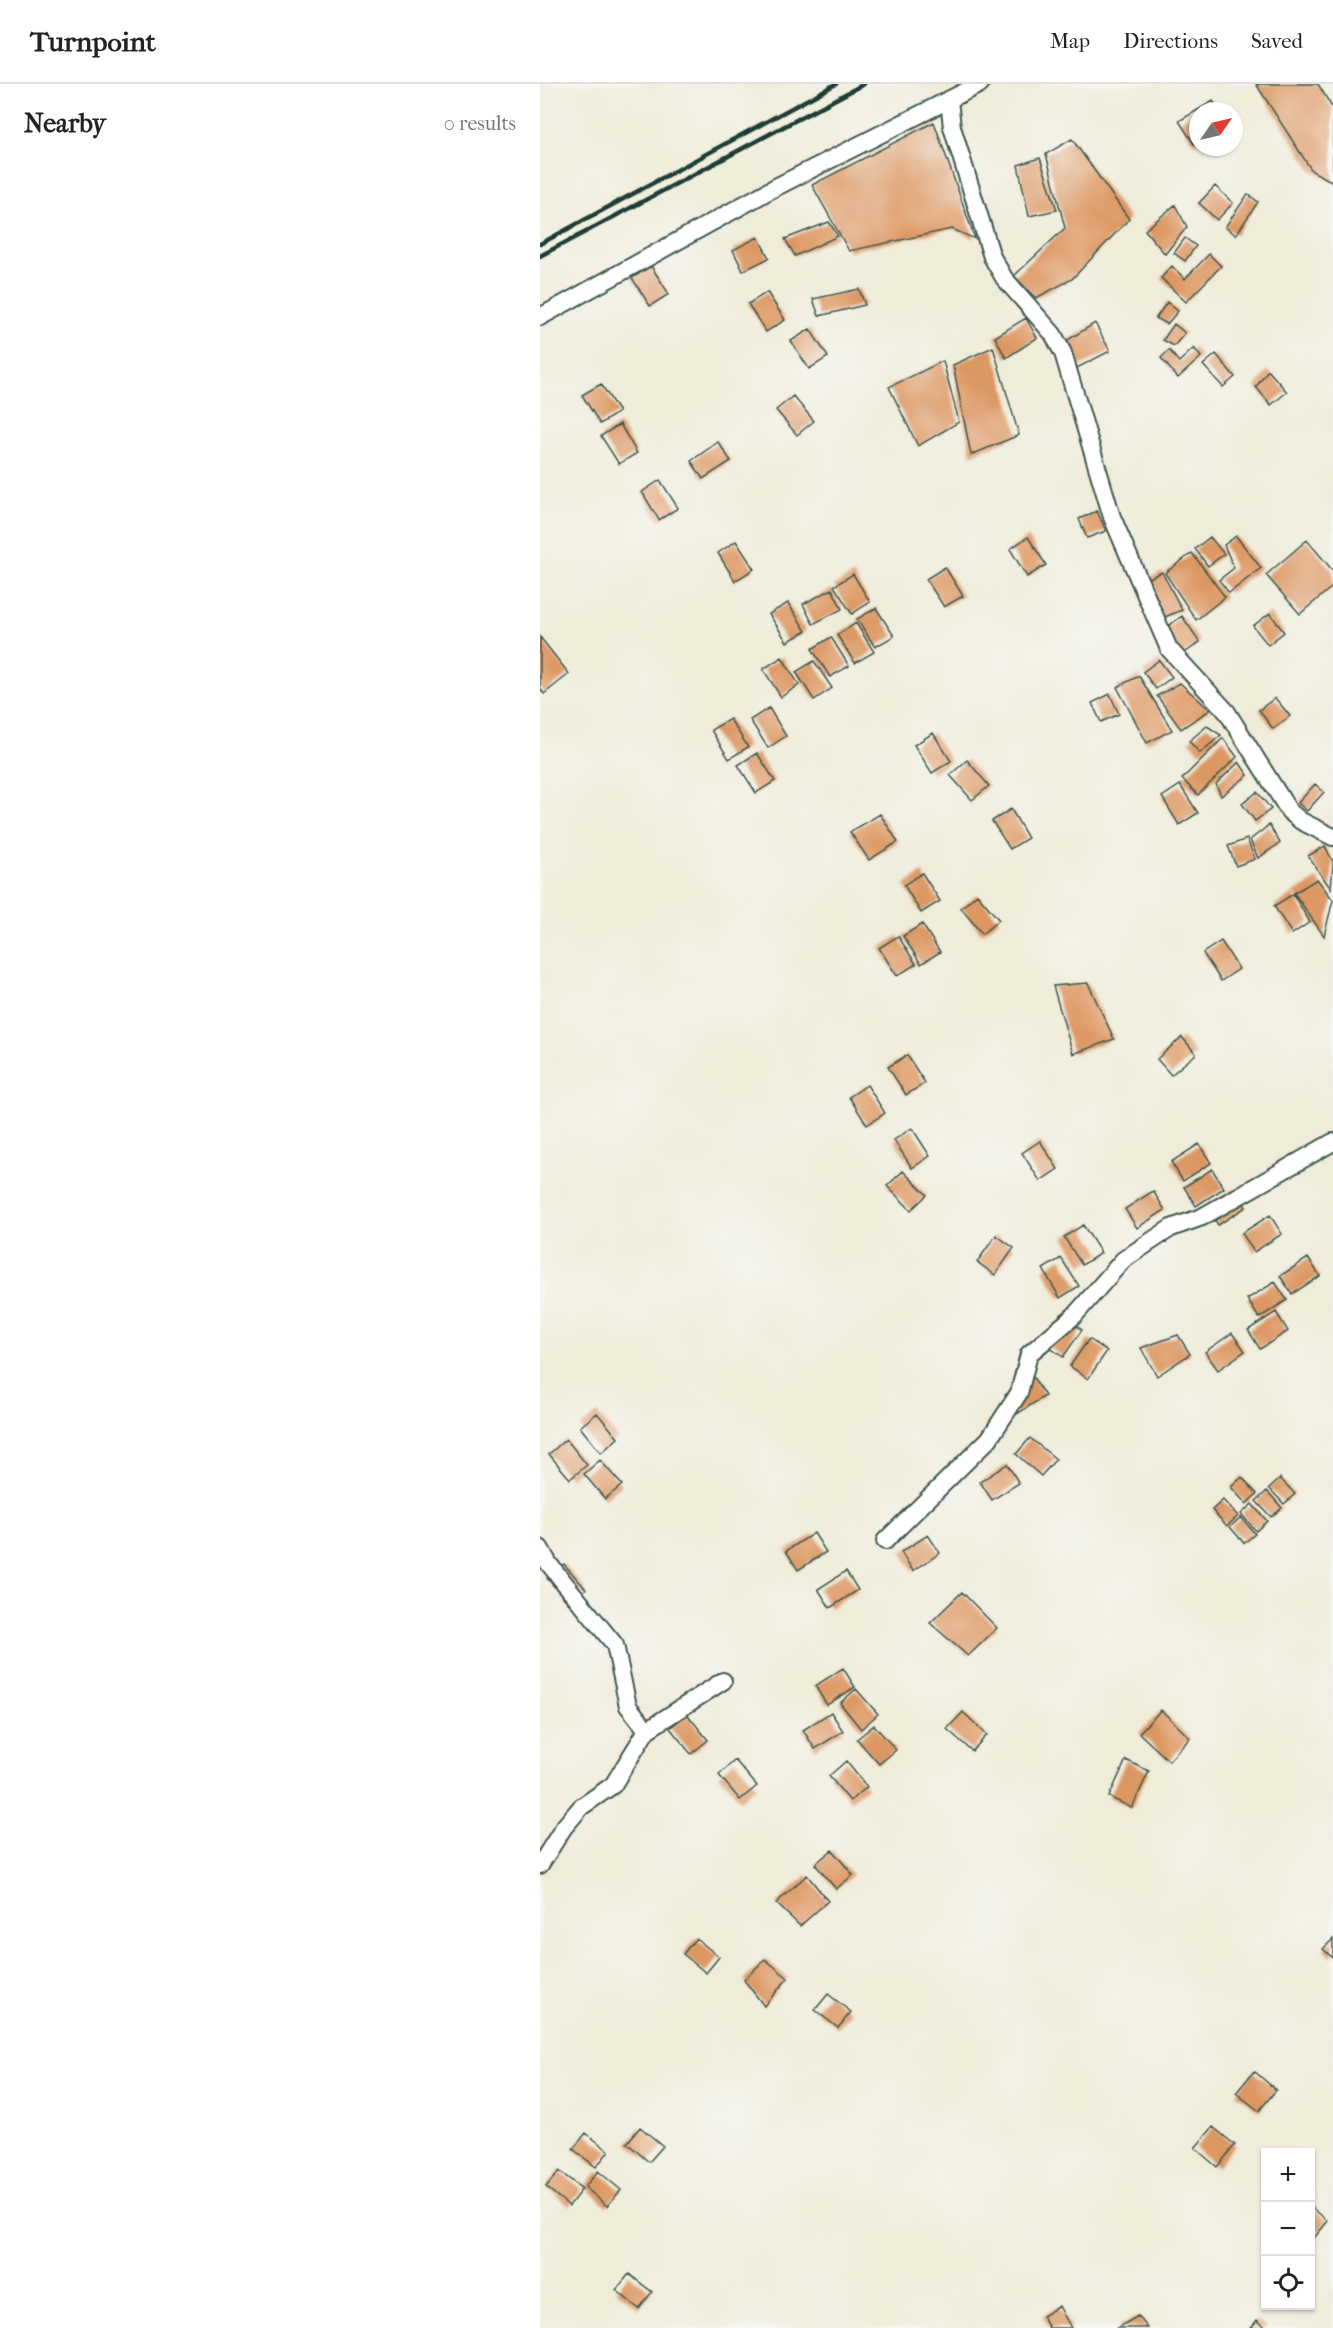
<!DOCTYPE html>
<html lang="en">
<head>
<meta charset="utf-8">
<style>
	body { margin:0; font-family:"IM FELL French Canon",serif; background:#f2f2f2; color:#222 }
	.controls { position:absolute; right:18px; bottom:18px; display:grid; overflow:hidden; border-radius:0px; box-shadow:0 2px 4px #0004 }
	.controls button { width:54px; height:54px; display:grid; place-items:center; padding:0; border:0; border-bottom:2px solid #e0e0e0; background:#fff; color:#222; font:30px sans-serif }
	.compass { position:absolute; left:649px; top:18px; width:54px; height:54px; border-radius:50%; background:#fff; box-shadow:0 2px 4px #0004; rotate:56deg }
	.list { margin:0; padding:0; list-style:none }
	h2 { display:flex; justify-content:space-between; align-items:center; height:78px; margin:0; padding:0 24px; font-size:26px }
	h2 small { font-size:20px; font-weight:400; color:#767676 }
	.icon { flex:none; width:33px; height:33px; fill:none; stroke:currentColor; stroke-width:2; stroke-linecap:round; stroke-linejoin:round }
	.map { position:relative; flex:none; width:793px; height:2244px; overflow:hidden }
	header { display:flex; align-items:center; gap:36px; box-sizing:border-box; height:84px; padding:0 30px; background:#fff; border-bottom:2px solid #e0e0e0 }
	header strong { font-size:28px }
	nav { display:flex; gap:33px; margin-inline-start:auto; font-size:21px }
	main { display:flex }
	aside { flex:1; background:#fff }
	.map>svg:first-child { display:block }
	.building { fill:#dd9762 }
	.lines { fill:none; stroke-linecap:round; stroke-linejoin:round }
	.minor-casing { stroke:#3e574d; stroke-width:20 }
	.minor { stroke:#fff; stroke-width:16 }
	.rail { stroke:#1f3d34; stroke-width:4.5 }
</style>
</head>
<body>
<header>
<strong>Turnpoint</strong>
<nav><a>Map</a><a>Directions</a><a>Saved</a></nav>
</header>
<main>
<aside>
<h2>Nearby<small>0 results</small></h2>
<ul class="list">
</ul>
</aside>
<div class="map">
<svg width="793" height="2244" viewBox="0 0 793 2244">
	<rect width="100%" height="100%" fill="#f6f6f2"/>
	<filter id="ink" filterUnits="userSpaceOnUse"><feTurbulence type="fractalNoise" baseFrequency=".0167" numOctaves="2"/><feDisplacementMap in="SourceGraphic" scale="12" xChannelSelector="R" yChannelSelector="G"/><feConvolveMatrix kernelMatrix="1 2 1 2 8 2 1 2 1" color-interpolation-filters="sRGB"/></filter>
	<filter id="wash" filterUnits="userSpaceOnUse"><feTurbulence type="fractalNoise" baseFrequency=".008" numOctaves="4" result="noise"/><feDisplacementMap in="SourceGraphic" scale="24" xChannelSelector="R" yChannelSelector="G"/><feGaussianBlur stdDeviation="1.35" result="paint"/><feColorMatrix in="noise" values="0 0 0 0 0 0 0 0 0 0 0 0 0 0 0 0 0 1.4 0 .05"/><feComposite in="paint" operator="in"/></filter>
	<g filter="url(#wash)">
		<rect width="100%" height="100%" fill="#efecd9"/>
		<g id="blocks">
			<path class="building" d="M716,0H778L793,25V98L772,87Z
				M673,17L679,27H658V58L654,60L639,37Z
				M394,38L435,155L412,145L309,167L272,101Z
				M532,55L589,135L532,195L496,214L474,192L525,144L506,70Z
				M500,74L517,126L489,132L478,81Z
				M675,102L693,119L677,136L659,119Z
				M708,110L718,118L696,151L685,143Z
				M635,121L647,143L625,170L605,146Z
				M289,138L298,152L255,172L245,155Z
				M218,153L229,174L203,187L193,166Z
				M645,154L656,162L645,177L634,169Z
				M669,170L681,182L646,218L621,194L632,182L645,195Z
				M111,182L129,210L110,222L92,194Z
				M319,205L325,221L279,232L273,215Z
				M227,208L245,236L226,248L208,220Z
				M627,218L638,227L627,240L616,234Z
				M486,234L497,254L466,274L455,253Z
				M555,239L570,267L537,284L526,257Z
				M634,240L645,249L634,262L623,256Z
				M270,245L288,273L269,285L251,257Z
				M453,263L479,351L431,371L413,281Z
				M654,264L661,273L638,294L621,274L629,266L639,278Z
				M676,270L695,293L683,303L663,281Z
				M403,277L419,338L378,362L349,303Z
				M728,286L747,308L731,321L716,303Z
				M61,300L79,328L60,340L42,311Z
				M253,312L274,337L257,351L236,326Z
				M80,340L97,369L79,380L61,352Z
				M178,358L191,377L163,395L151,377Z
				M120,396L138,424L119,436L102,408Z
				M557,427L566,447L547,454L539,435Z
				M696,452L721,484L689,509L679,496L694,484L684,461Z
				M488,453L506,481L487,493L470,465Z
				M670,453L684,470L668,482L655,465Z
				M767,456L793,487V502L760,530L726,491Z
				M196,457L214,485L195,497L178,469Z
				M652,469L685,513L656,536L625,489Z
				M405,483L423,512L404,523L386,495Z
				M622,488L642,526L617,536L599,499Z
				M313,490L330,518L312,530L294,502Z
				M292,505L302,525L273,540L263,520Z
				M248,519L266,547L247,558L229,530Z
				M336,524L354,552L335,563L317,535Z
				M730,529L744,548L728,561L713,542Z
				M642,532L660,558L636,575L617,550Z
				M316,539L334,568L315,579L297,551Z
				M0,553L29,590L4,610L0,604Z
				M291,553L309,582L290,593L272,565Z
				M242,573L259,601L241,613L223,585Z
				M619,576L632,593L616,605L603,588Z
				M274,577L292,604L274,616L256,588Z
				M599,592L632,646L607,659L577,603Z
				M640,599L670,626L641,645L617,612Z
				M570,610L579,630L561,638L552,619Z
				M735,614L750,632L733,645L719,626Z
				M229,624L246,652L228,664L210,636Z
				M190,635L208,663L189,675L171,646Z
				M667,642L681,651L660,669L649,657Z
				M393,649L411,677L392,689L374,661Z
				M683,654L697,673L658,711L642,695Z
				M217,669L235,697L216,709L198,681Z
				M427,676L449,702L432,716L410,691Z
				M699,678L708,691L681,712L676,700Z
				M775,700L784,708L767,727L758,719Z
				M640,701L658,729L639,741L622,713Z
				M717,708L731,725L715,737L702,720Z
				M471,725L488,754L470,765L452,737Z
				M340,730L358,758L329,776L310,748Z
				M729,741L740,759L718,774L710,756Z
				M707,755L715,775L696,782L688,762Z
				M785,762L793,778L791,805L768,772Z
				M382,789L400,817L381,829L364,801Z
				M777,795L793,816L784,852L754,809Z
				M437,810L459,836L442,850L421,824Z
				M753,810L770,838L752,850L734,822Z
				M382,840L400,868L381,880L363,852Z
				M358,852L376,880L357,892L339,864Z
				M681,857L699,885L681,897L663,869Z
				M548,899L574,955L533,970L513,902Z
				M642,953L656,970L631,991L617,975Z
				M367,971L385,999L366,1011L348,983Z
				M327,1001L345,1029L327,1041L309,1013Z
				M372,1044L390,1072L372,1084L354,1056Z
				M500,1057L518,1085L500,1097L482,1069Z
				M659,1060L671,1079L643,1097L631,1078Z
				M672,1085L684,1104L656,1122L644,1103Z
				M363,1087L387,1111L371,1126L347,1102Z
				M694,1105L706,1123L678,1141L666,1122Z
				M613,1107L625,1126L597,1144L585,1125Z
				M730,1131L742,1150L714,1168L702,1149Z
				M543,1141L561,1169L542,1181L524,1153Z
				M456,1151L474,1164L455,1191L437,1178Z
				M521,1174L539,1202L520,1214L503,1185Z
				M768,1174L780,1192L752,1210L740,1192Z
				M735,1198L747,1216L719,1234L707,1215Z
				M736,1228L748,1247L720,1265L708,1246Z
				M524,1233L542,1246L523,1273L505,1260Z
				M692,1249L705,1267L678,1286L665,1268Z
				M638,1251L650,1270L617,1292L601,1264Z
				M549,1255L567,1267L548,1295L530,1282Z
				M493,1293L505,1312L477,1330L465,1311Z
				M57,1329L78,1354L61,1369L40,1343Z
				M490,1354L516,1375L501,1392L476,1370Z
				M26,1355L47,1381L30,1395L9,1370Z
				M60,1376L82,1401L65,1415L44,1390Z
				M467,1380L479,1399L452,1416L440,1398Z
				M702,1393L717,1410L706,1420L691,1403Z
				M740,1394L755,1410L744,1420L729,1404Z
				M727,1407L742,1424L731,1433L716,1417Z
				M683,1416L698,1432L687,1442L672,1426Z
				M712,1420L727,1437L716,1447L701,1430Z
				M701,1433L715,1450L704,1459L690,1443Z
				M274,1449L286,1468L258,1486L246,1467Z
				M388,1451L400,1469L373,1487L361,1468Z
				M24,1480L46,1505L29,1520L7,1494Z
				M306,1487L318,1506L290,1524L278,1505Z
				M422,1508L457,1544L428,1572L390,1539Z
				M303,1584L315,1603L287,1621L275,1602Z
				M316,1605L338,1630L321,1645L300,1619Z
				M621,1626L650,1654L629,1677L599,1649Z
				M291,1628L303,1647L275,1665L263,1646Z
				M423,1628L447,1651L432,1667L407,1645Z
				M147,1630L168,1656L151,1670L130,1644Z
				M334,1641L356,1666L339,1680L317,1655Z
				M195,1676L217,1702L200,1716L179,1691Z
				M586,1676L609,1687L592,1724L569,1713Z
				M306,1677L327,1703L310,1717L289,1692Z
				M292,1766L313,1791L296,1805L275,1780Z
				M267,1791L288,1817L260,1842L236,1819Z
				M156,1854L179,1873L166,1889L143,1870Z
				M793,1855V1874L783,1865Z
				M225,1875L248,1894L224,1922L204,1896Z
				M288,1910L311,1928L298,1944L275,1926Z
				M714,1987L736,2006L719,2027L696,2009Z
				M100,2043L123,2062L109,2078L87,2059Z
				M673,2043L695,2061L677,2083L655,2064Z
				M46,2049L69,2067L56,2083L33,2065Z
				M19,2087L42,2105L29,2122L6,2103Z
				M58,2087L81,2106L67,2122L45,2103Z
				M770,2122L788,2137L770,2159Z
				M89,2190L112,2208L99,2225L76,2206Z
				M519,2222L531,2244H509L502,2232Z
				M598,2232L608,2244H577Z
				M717,2236L727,2244H711Z"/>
		</g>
	</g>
	<g filter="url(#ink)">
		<use href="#blocks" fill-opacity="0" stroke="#3e574d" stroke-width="1.5"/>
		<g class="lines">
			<defs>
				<path id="minor" d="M409,16L412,43L452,173L464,194L513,250L523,269L572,433L629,565L687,628L749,727L761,737L793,753
					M0,233L232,105L440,0
					M345,1457L449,1355L479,1309L489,1270L534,1232L583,1176L631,1144L662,1133L793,1058
					M0,1464L9,1480L75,1561L88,1622L107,1646
					M0,1781L24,1743L41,1723L73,1701L107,1646L183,1597"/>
			</defs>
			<use href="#minor" class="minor-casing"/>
			<use href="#minor" class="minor"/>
			<path class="rail" d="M0,160L296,0
				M0,172L324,0"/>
		</g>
	</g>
</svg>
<div class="controls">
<button>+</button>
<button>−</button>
<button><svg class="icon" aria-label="locate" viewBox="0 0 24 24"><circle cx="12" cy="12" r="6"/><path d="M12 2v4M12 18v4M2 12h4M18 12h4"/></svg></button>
</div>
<svg class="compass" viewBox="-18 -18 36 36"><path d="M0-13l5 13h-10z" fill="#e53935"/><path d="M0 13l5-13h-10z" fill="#767676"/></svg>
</div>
</main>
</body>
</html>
